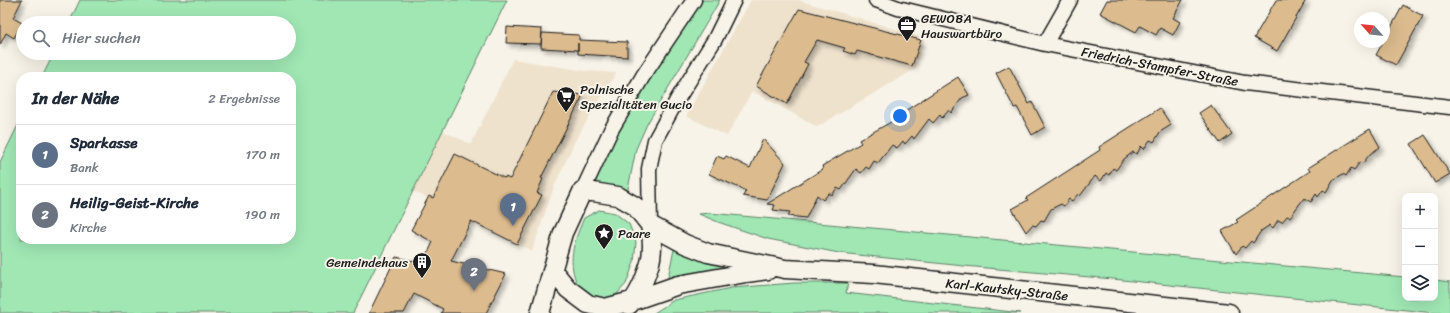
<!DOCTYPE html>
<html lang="de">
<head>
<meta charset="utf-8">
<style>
	body { margin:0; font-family:Sriracha,sans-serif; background:#f2f2f3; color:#1f2937 }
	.controls { position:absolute; right:12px; bottom:12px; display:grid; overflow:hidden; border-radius:8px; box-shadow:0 4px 16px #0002 }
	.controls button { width:36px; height:36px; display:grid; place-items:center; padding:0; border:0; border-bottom:1px solid #e0e1e3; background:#fff; color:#1f2937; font:20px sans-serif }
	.compass { position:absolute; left:1354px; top:12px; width:36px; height:36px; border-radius:50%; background:#fff; box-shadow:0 4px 16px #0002; rotate:297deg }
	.you { position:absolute; left:900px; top:116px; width:14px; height:14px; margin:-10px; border:3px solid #fff; border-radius:50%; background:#1a73e8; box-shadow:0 0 0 6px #1a73e833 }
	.badge { display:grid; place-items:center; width:26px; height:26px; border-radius:50%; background:#1c1c1c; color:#fff; font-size:13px; font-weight:700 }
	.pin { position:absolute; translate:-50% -33px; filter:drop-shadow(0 1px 2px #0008) }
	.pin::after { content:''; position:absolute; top:21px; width:14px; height:12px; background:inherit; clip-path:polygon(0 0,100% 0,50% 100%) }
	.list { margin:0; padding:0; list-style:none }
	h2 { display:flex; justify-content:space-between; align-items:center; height:52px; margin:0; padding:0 16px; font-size:17px }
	h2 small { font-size:13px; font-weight:400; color:#747a83 }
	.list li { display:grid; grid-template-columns:26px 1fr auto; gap:12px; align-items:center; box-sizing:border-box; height:60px; padding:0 16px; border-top:1px solid #e0e1e3 }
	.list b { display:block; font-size:15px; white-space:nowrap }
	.list p { margin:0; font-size:13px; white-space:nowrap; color:#747a83 }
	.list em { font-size:13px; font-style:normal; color:#747a83 }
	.icon { flex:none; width:22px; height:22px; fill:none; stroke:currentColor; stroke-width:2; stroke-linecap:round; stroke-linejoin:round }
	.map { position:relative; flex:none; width:1450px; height:313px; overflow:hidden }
	.search { position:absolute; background:#fff; box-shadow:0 4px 16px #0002; left:16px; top:16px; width:280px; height:44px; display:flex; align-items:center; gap:10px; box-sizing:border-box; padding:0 14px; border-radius:22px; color:#747a83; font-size:15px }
	.panel { position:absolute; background:#fff; box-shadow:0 4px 16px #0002; left:16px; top:72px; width:280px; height:172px; border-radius:16px }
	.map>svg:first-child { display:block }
	.built { fill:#efe2cd }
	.green { fill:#a0e7b4; stroke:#5e8268 }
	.building { fill:#dcbc8f; stroke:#1c1c1c; filter:url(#shadow) }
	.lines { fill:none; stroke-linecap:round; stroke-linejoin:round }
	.minor-casing { stroke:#1c1c1c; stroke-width:17 }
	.tertiary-casing { stroke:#1c1c1c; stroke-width:21 }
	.minor { stroke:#f7f3e8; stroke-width:14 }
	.tertiary { stroke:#f7f3e8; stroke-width:18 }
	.labels { text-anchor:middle; stroke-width:4; stroke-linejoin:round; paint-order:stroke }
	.poi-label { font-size:13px; fill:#1c1c1c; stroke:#f7f3e8; text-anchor:start }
	.street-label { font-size:13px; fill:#1c1c1c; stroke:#f7f3e8 }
</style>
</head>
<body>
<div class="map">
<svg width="1450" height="313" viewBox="0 0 1450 313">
	<defs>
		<filter id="shadow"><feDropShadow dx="3.5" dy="3.5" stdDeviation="2" flood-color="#0004"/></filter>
	</defs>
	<rect width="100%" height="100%" fill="#f7f3e8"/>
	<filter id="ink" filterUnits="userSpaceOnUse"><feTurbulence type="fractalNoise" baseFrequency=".025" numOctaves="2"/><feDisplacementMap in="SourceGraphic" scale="8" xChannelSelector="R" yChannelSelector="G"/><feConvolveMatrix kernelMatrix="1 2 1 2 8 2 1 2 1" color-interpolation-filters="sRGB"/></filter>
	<g filter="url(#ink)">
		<path class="built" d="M751,0H798L925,38L915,69L817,127L752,91L727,136L686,116Z
			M513,59L585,71L616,73L576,139L554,187L532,251L413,191L443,131L471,144Z"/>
		<path class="green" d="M80,0H507L353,313H0V162L21,119V239H291V77H42L54,53H289V23H69Z
			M703,0H720L647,124L636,149L627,194L594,186L607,149L649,78Z
			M599,210L615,213L629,224L636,242L634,262L626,284L615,296L602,301C598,299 592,298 588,295C582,292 579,287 576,281C567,258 575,239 584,218Z
			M709,213L1405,277V298H1435V280L1450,282V313H1435L1113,279L964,266L839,253L768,239L718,222L699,214Z
			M675,245L742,265L667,282Z
			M794,283H848L846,293L1021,313H654L674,300L731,288Z"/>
		<path class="building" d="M0,0H22L13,18L22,23L14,38L6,33L0,45Z
			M1107,0H1183L1173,18L1180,22L1173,35L1160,28L1156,35L1140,26L1136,32L1100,13Z
			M1276,0H1306L1277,51L1254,38Z
			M1403,5L1423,16L1396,65L1376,55Z
			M799,9L921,40L912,66L857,51L855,55L843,51L845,48L817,40L804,62L808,64L787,104L756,86Z
			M507,27L542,29L541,44L506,43Z
			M542,33L579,35V40L627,42V57L578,54V43V50L541,48Z
			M1009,66L1029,104L1032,102L1045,127L1032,135L1017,107L1014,108L996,73Z
			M958,77L969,95L962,98L951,113L949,110L942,118L940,115L933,123L929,119L914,139L912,136L905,144L903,141L897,148L892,145L878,163L874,161L869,169L866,167L861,173L856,169L841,190L837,188L832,195L829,193L823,200L817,195L806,218L788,216L790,212L773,210L775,205L767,204L823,169L822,166L861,143L859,140L898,118L897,116Z
			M553,92L583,95L541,178L543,179L537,193L542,195L517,244L471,221L451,261L506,274L486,313H441L443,309L414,294L404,313H369L396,257L423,263L433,242L411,230L429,196L433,198L455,154L504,178L505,177L510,179Z
			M1211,105L1232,134L1220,143L1199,113Z
			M1160,108L1171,125L1160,132L1154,142L1150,140L1144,149L1141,146L1137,154L1133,152L1124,159L1116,170L1113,168L1109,175L1106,173L1101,181L1095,176L1080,196L1078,194L1072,201L1069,199L1064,206L1061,204L1051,209L1044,221L1041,220L1036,226L1032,225L1026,232L1012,209L1028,200L1026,198L1100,150L1099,147Z
			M1370,129L1380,147L1370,154L1363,163L1360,162L1354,170L1351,168L1346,176L1343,174L1333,180L1326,192L1323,190L1318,197L1316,194L1311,202L1304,198L1290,217L1287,216L1282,222L1278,220L1273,228L1270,225L1261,231L1253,243L1251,241L1245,248L1242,246L1236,254L1222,231L1238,222L1236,220L1310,171L1308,168Z
			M1425,135L1450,174L1435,183L1411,144Z
			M763,139L785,163L767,200L743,196L746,191L709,174L717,156L724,159L726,156L750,168Z"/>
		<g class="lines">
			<defs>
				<path id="minor" d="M876,0L898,8L1045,44L1245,83L1450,107
					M1045,44L1070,0
					M582,192L611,130L643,76L694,0
					M650,225L649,169L655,140L677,100L715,39L734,0"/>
				<path id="tertiary" d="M553,271L568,289L588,304L605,308L632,301L678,285L746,273L768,270
					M629,305C639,295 646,276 650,263C653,251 652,236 650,225
					M540,313L563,233L582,192H593L618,196L635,206L650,225L685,244L708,253L785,269L874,274L1229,313"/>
			</defs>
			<use href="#minor" class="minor-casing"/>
			<use href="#tertiary" class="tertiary-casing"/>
			<use href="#minor" class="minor"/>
			<use href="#tertiary" class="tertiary"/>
		</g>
	</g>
	<defs>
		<symbol id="office-pin" viewBox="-11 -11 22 30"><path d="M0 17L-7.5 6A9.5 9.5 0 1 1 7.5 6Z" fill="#1c1c1c" stroke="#f7f3e8"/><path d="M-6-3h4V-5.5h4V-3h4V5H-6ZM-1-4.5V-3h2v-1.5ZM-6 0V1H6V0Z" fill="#fff"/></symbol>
		<symbol id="supermarket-pin" viewBox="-11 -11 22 30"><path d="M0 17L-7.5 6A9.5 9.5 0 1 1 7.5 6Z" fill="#1c1c1c" stroke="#f7f3e8"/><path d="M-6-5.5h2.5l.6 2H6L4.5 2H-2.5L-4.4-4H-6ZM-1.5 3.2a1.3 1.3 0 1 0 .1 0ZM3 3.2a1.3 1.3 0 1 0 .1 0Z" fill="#fff"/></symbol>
		<symbol id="sight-pin" viewBox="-11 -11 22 30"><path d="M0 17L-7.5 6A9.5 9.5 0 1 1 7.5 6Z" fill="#1c1c1c" stroke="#f7f3e8"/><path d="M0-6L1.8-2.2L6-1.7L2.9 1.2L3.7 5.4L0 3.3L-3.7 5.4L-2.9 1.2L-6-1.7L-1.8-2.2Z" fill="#fff"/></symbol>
		<symbol id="building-pin" viewBox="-11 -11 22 30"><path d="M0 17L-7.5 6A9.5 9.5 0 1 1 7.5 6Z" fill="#1c1c1c" stroke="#f7f3e8"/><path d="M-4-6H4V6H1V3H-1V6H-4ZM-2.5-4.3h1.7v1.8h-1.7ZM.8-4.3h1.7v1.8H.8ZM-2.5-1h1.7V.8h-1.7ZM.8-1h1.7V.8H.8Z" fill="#fff"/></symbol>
	</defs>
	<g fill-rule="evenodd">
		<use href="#office-pin" x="896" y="14" width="22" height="30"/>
		<use href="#supermarket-pin" x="555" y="85" width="22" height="30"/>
		<use href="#sight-pin" x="593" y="222" width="22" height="30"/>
		<use href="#building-pin" x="411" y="251" width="22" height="30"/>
	</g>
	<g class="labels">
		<g class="poi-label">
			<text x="921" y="23">GEWOBA<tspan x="921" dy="15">Hauswartbüro</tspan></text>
			<text x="580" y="94">Polnische<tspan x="580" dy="15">Spezialitäten Gucio</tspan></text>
			<text x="618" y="238">Paare</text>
			<text x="408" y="267" text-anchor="end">Gemeindehaus</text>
		</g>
		<g class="street-label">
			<text transform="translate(1160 66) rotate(11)" y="5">Friedrich-Stampfer-Straße</text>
			<text transform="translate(1007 289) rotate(6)" y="5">Karl-Kautsky-Straße</text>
		</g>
	</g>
</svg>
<div class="controls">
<button>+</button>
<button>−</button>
<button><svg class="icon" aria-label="layers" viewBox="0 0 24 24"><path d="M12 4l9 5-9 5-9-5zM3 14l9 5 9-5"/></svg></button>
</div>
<svg class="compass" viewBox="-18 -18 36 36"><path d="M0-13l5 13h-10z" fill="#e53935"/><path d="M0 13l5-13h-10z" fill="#747a83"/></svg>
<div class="you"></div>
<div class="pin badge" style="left:513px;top:226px;background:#5c6f8a">1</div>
<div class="pin badge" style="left:474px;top:291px;background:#6b7280">2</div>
<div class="search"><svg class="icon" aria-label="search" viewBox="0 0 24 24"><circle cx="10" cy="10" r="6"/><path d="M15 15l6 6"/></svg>Hier suchen</div>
<section class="panel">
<h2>In der Nähe<small>2 Ergebnisse</small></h2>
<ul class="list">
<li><span class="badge" style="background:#5c6f8a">1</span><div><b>Sparkasse</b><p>Bank</p></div><em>170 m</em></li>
<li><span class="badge" style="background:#6b7280">2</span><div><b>Heilig-Geist-Kirche</b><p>Kirche</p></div><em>190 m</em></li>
</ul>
</section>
</div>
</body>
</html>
